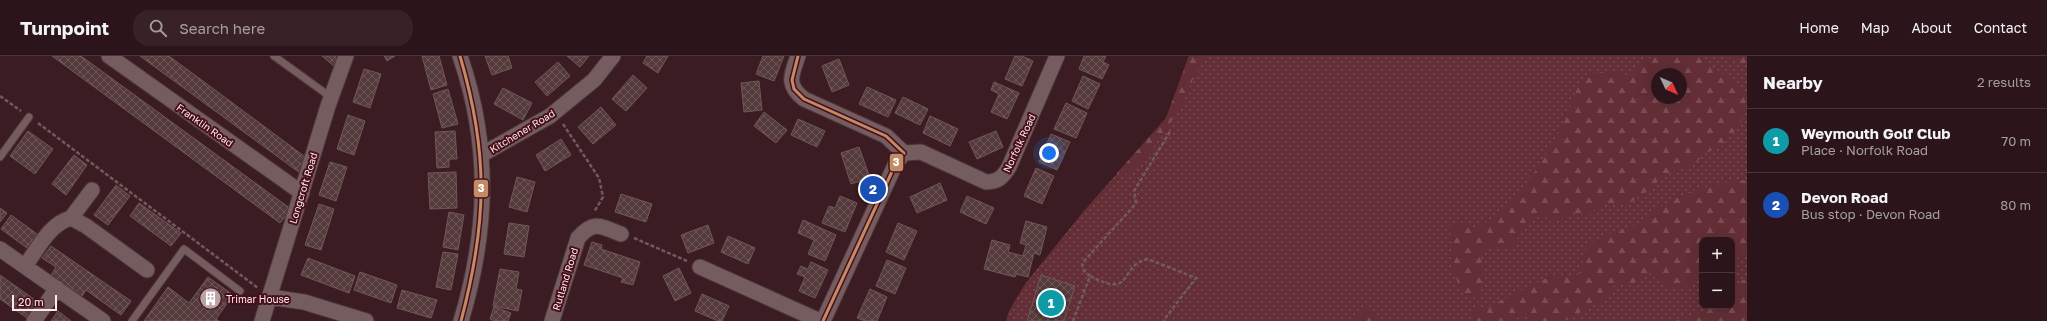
<!DOCTYPE html>
<html lang="en">
<head>
<meta charset="utf-8">
<style>
	body { margin:0; font-family:"Golos Text",sans-serif; background:#382227; color:#f1f3f6 }
	.controls { position:absolute; right:12px; bottom:12px; display:grid; overflow:hidden; border-radius:8px; box-shadow:0 4px 16px #0002 }
	.controls button { width:36px; height:36px; display:grid; place-items:center; padding:0; border:0; border-bottom:1px solid #483439; background:#2c151a; color:#f1f3f6; font:20px sans-serif }
	.compass { position:absolute; left:1651px; top:12px; width:36px; height:36px; border-radius:50%; background:#2c151a; box-shadow:0 4px 16px #0002; rotate:134deg }
	.scale { position:absolute; left:12px; bottom:10px; width:45px; box-sizing:border-box; padding-left:4px; border:2px solid #fceced; border-top:0; font-size:11px; line-height:14px; white-space:nowrap; color:#fceced; -webkit-text-stroke:3px #480f1b; paint-order:stroke }
	.you { position:absolute; left:1049px; top:97px; width:14px; height:14px; margin:-10px; border:3px solid #fff; border-radius:50%; background:#1a73e8; box-shadow:0 0 0 6px #1a73e833 }
	.badge { display:grid; place-items:center; width:26px; height:26px; border-radius:50%; background:#db2777; color:#fff; font-size:13px; font-weight:700 }
	.pin { position:absolute; translate:-50% -50%; border:2px solid #fff; box-shadow:0 1px 4px #0006 }
	.list { margin:0; padding:0; list-style:none }
	h2 { display:flex; justify-content:space-between; align-items:center; height:52px; margin:0; padding:0 16px; font-size:17px }
	h2 small { font-size:13px; font-weight:400; color:#a69fa2 }
	.list li { display:grid; grid-template-columns:26px 1fr auto; gap:12px; align-items:center; box-sizing:border-box; height:64px; padding:0 16px; border-top:1px solid #483439 }
	.list b { display:block; font-size:15px; white-space:nowrap }
	.list p { margin:0; font-size:13px; white-space:nowrap; color:#a69fa2 }
	.list em { font-size:13px; font-style:normal; color:#a69fa2 }
	.icon { flex:none; width:22px; height:22px; fill:none; stroke:currentColor; stroke-width:2; stroke-linecap:round; stroke-linejoin:round }
	.map { position:relative; flex:none; width:1747px; height:265px; overflow:hidden }
	header { display:flex; align-items:center; gap:24px; box-sizing:border-box; height:56px; padding:0 20px; background:#2c151a; border-bottom:1px solid #483439 }
	header strong { font-size:19px }
	nav { display:flex; gap:22px; margin-inline-start:auto; font-size:14px }
	.search { width:280px; height:36px; background:#382227; display:flex; align-items:center; gap:10px; box-sizing:border-box; padding:0 14px; border-radius:16px; color:#a69fa2; font-size:15px }
	main { display:flex }
	aside { flex:1; background:#2c151a }
	.map>svg:first-child { display:block }
	.grass { fill:url(#grass-dots); fill-rule:evenodd }
	.forest { fill:url(#forest-firs); fill-rule:evenodd }
	.building { fill:url(#building-cross-hatch); stroke:#715757 }
	.lines { fill:none; stroke-linecap:round; stroke-linejoin:round }
	.service-casing { stroke:#4b373a; stroke-width:9 }
	.minor-casing { stroke:#4b373a; stroke-width:17 }
	.path { stroke:#71595e; stroke-width:2.5; stroke-dasharray:4 2; stroke-linecap:butt }
	.service { stroke:#755c5f; stroke-width:7 }
	.minor { stroke:#755c5f; stroke-width:15 }
	.bus-1-casing { stroke:#480f1b; stroke-width:6 }
	.bus-1 { stroke:#c18c65; stroke-width:3 }
	.labels { text-anchor:middle; stroke-width:4; stroke-linejoin:round; paint-order:stroke }
	.street-label { font-size:10px; fill:#fceced; stroke:#480f1b }
	.poi-label { font-size:10px; fill:#fceced; stroke:#480f1b; text-anchor:start }
	.line-badge { stroke:#480f1b; stroke-width:1.5 }
	.badge-label { font-size:11px; text-anchor:middle; font-weight:bold; fill:#fff }
</style>
</head>
<body>
<header>
<strong>Turnpoint</strong>
<div class="search"><svg class="icon" aria-label="search" viewBox="0 0 24 24"><circle cx="10" cy="10" r="6"/><path d="M15 15l6 6"/></svg>Search here</div>
<nav><a>Home</a><a>Map</a><a>About</a><a>Contact</a></nav>
</header>
<main>
<div class="map">
<svg width="1747" height="265" viewBox="0 0 1747 265">
	<defs>
		<pattern id="grass-dots" width="8" height="8" patternUnits="userSpaceOnUse"><rect width="8" height="8" fill="#632e36"/><path d="M2 2h.1M6 6h.1" fill="none" stroke="#7a4c53" stroke-width="1.8" stroke-linecap="round"/></pattern>
		<pattern id="forest-firs" width="22" height="20" patternUnits="userSpaceOnUse"><rect width="22" height="20" fill="#632e36"/><path d="M5 1l3.5 6h-7zM16 11l3.5 6h-7z" fill="#7a4c53"/></pattern>
		<pattern id="building-cross-hatch" width="8" height="8" patternUnits="userSpaceOnUse"><rect width="8" height="8" fill="#543a3b"/><path d="M0 0l8 8M0 8l8-8" fill="none" stroke="#6e5758"/></pattern>
	</defs>
	<rect width="100%" height="100%" fill="#3b1c23"/>
	<path class="grass" d="M1189,0H1747V265H1006L1009,255L1025,228L1083,156L1166,62ZM1657,18H1681V42H1657ZM1702,184H1732V250H1702Z"/>
	<path class="forest" d="M1189,0H1207L1195,19L1179,55L1147,99L1128,118L1117,117L1166,62Z
		M1655,0H1696L1737,28L1747,40L1744,61L1734,76L1722,90L1704,98L1693,110L1677,113L1665,119L1648,135L1628,148H1601L1589,159L1570,156L1559,165L1540,160L1525,170L1513,189L1503,194L1492,190L1480,199L1483,213L1480,237L1472,243L1464,240L1452,213L1450,169L1462,166L1473,174C1515,152 1542,108 1563,68C1569,57 1576,27 1586,21C1599,13 1617,16 1631,20L1644,6ZM1657,18H1681V42H1657Z
		M1726,0H1747V8L1738,7Z
		M1747,124V198L1732,204V184H1702V220L1685,231L1668,232L1664,226L1651,217L1628,230L1619,227L1612,231L1607,245L1591,250L1565,265H1535L1530,261L1517,262L1513,265H1474L1471,256L1473,251H1488L1549,221L1567,222L1577,221L1583,211C1577,182 1619,176 1640,168C1649,164 1654,154 1663,149C1688,134 1718,125 1747,124Z
		M1747,221V265H1675L1711,254L1715,250H1732V232Z
		M1370,251L1376,259L1375,265H1355L1363,253Z"/>
	<path class="building" d="M52,0H81L291,153L280,167Z
		M140,0H169L211,31L304,100L300,117Z
		M322,0H336L335,11Z
		M384,0H395L387,5Z
		M422,0H439L447,29L431,34Z
		M485,0H508L512,12L492,19Z
		M567,0H589L580,11Z
		M647,0H668L658,17L643,7Z
		M763,0H784L774,25L756,18Z
		M1015,0H1022L1033,5L1022,30L1005,23Z
		M1084,0H1106L1103,6L1109,9L1102,23L1079,13Z
		M839,3L849,29L832,36L822,10Z
		M558,6L570,20L547,40L535,26Z
		M364,13L381,18L370,52L353,46Z
		M633,19L647,32L626,55L612,43Z
		M1083,20L1100,28L1088,53L1072,45Z
		M759,25L762,54L744,56L741,27Z
		M994,26L1019,37L1007,63L991,56L999,38L991,34Z
		M867,31L896,44L888,61L859,48Z
		M503,32L532,47L523,64L494,48Z
		M448,33L458,68L442,72L433,38Z
		M903,41L928,53L920,69L895,57Z
		M1066,47L1087,57L1076,82L1054,73Z
		M601,51L616,69L593,88L578,71Z
		M764,56L787,74L776,87L754,70Z
		M348,59L365,65L354,99L337,93Z
		M930,60L958,73L950,90L923,77Z
		M798,63L825,75L817,91L791,79Z
		M28,75L53,93L35,118L10,100Z
		M455,75L457,103H449V111L437,112L435,76Z
		M996,75L1003,91L977,103L969,86Z
		M1051,78L1070,86L1057,114L1039,106Z
		M561,83L571,99L545,115L536,99Z
		M859,91L870,122L851,128L841,97Z
		M74,99L87,109L66,139L52,128Z
		M330,106L347,111L336,145L319,139Z
		M1036,112L1054,120L1042,148L1024,140Z
		M456,116L457,152L430,153L428,117Z
		M517,121L535,126L527,156L509,151Z
		M940,127L947,144L917,157L910,141Z
		M116,129L130,140L108,169L94,159Z
		M621,138L652,148L646,166L615,156Z
		M840,140L857,147L845,176L822,167L829,150L835,152Z
		M967,140L994,152L986,168L960,156Z
		M139,147L181,177L171,190L130,160Z
		M319,148L334,153L321,194L305,189Z
		M0,152L7,157L0,166Z
		M449,156L464,159L458,194L443,191Z
		M11,159L37,178L27,192L1,173Z
		M803,164L836,179L825,205L808,198L814,184L798,177Z
		M1026,165L1047,171L1040,199L1034,197L1028,221L1016,218L1015,221L984,213L992,184L1010,189L1008,196L1023,200L1026,189L1020,187Z
		M509,167L529,170L524,201L504,198Z
		M898,167L917,175L904,204L886,196Z
		M708,169L714,187L688,197L681,179Z
		M728,180L755,192L748,208L721,196Z
		M592,186L602,189L601,193L640,206L633,229L621,226L623,222L584,209Z
		M51,190L131,245L121,259L86,234L82,240L51,219L56,211L42,202Z
		M443,196L458,198L451,234L436,231Z
		M308,202L355,220L349,237L301,219Z
		M887,204L906,212L895,238L876,230Z
		M811,206L828,214L815,242L799,235L805,221L797,218L801,210L808,213Z
		M679,212L691,237L675,245L663,220Z
		M500,213L519,216L516,233L522,234L518,255L493,250Z
		M360,216L397,229L391,247L354,234Z
		M0,219L38,246L27,262L0,243Z
		M1041,219L1075,230L1064,265H1027Z
		M208,221L233,239L216,263L219,265H144L168,231L189,247Z
		M870,233L887,241L877,265H865L857,262Z
		M402,234L437,244L431,262L397,252Z
		M702,238L729,250L722,265H718L695,255Z
		M494,251L511,257L508,265H495L490,263Z
		M58,255L71,265H51Z"/>
	<g class="lines">
		<defs>
			<path id="service" d="M274,0L332,42
				M0,101L29,61
				M132,265L184,193L240,235"/>
			<path id="minor" d="M109,0L302,137
				M460,0C491,90 488,175 461,265
				M798,0C791,20 786,29 804,43L886,80L904,97
				M904,97L921,96L986,126C998,126 1003,121 1009,111L1057,0
				M481,99L550,60L594,24L613,0
				M71,162L92,134
				M0,193L103,265
				M25,210C38,193 49,168 71,162L86,170L147,214
				M700,211L820,265
				M270,241L304,246L366,265
				M34,265L57,232
				M262,265L328,50L346,0
				M552,265L578,182C594,164 600,170 621,178
				M823,265L896,107L904,97"/>
		</defs>
		<use href="#service" class="service-casing"/>
		<use href="#minor" class="minor-casing"/>
		<path class="path" d="M0,40L21,55
			M38,67L258,232
			M563,68L599,122L603,141L594,156
			M634,182L687,205
			M1090,220L1084,215L1082,209L1084,205L1133,151L1136,146L1134,135L1171,74
			M1073,265L1090,220C1135,244 1118,209 1148,203L1196,222L1163,265"/>
		<use href="#service" class="service"/>
		<use href="#minor" class="minor"/>
		<defs>
			<path id="bus-1" d="M460,0C489,98 487,167 461,265
				M798,0L792,24L794,33L804,43L886,80L904,97L896,107L823,265"/>
		</defs>
		<use href="#bus-1" class="bus-1-casing"/>
		<use href="#bus-1" class="bus-1"/>
	</g>
	<defs>
		<symbol id="building-disc" viewBox="-11 -11 22 22"><circle r="9.5" fill="#b8a3a6" stroke="#480f1b"/><path d="M-4-6H4V6H1V3H-1V6H-4ZM-2.5-4.3h1.7v1.8h-1.7ZM.8-4.3h1.7v1.8H.8ZM-2.5-1h1.7V.8h-1.7ZM.8-1h1.7V.8H.8Z" fill="#fff"/></symbol>
	</defs>
	<g fill-rule="evenodd">
		<use href="#building-disc" x="198" y="230" width="25" height="25"/>
	</g>
	<g class="labels">
		<g class="street-label">
			<text transform="translate(205 69) rotate(35)" y="4">Franklin Road</text>
			<text transform="translate(522 75) rotate(-31)" y="4">Kitchener Road</text>
			<text transform="translate(1019 87) rotate(-65)" y="4">Norfolk Road</text>
			<text transform="translate(303 132) rotate(-73)" y="4">Longcroft Road</text>
			<text transform="translate(565 223) rotate(-73)" y="4">Rutland Road</text>
		</g>
		<g class="poi-label">
			<text x="226" y="247">Trimar House</text>
		</g>
	</g>
	<g class="line-badge">
		<rect x="889" y="97" width="15" height="19" rx="4" fill="#c18c65"/>
		<rect x="473" y="123" width="16" height="19" rx="4" fill="#c18c65"/>
	</g>
	<g class="badge-label">
		<text x="896" y="110">3</text>
		<text x="481" y="136">3</text>
	</g>
</svg>
<div class="controls">
<button>+</button>
<button>−</button>
</div>
<svg class="compass" viewBox="-18 -18 36 36"><path d="M0-13l5 13h-10z" fill="#e53935"/><path d="M0 13l5-13h-10z" fill="#a69fa2"/></svg>
<div class="scale">20 m</div>
<div class="you"></div>
<div class="pin badge" style="left:1051px;top:247px;background:#0f9aa8">1</div>
<div class="pin badge" style="left:873px;top:133px;background:#1a4fb4">2</div>
</div>
<aside>
<h2>Nearby<small>2 results</small></h2>
<ul class="list">
<li><span class="badge" style="background:#0f9aa8">1</span><div><b>Weymouth Golf Club</b><p>Place · Norfolk Road</p></div><em>70 m</em></li>
<li><span class="badge" style="background:#1a4fb4">2</span><div><b>Devon Road</b><p>Bus stop · Devon Road</p></div><em>80 m</em></li>
</ul>
</aside>
</main>
</body>
</html>
